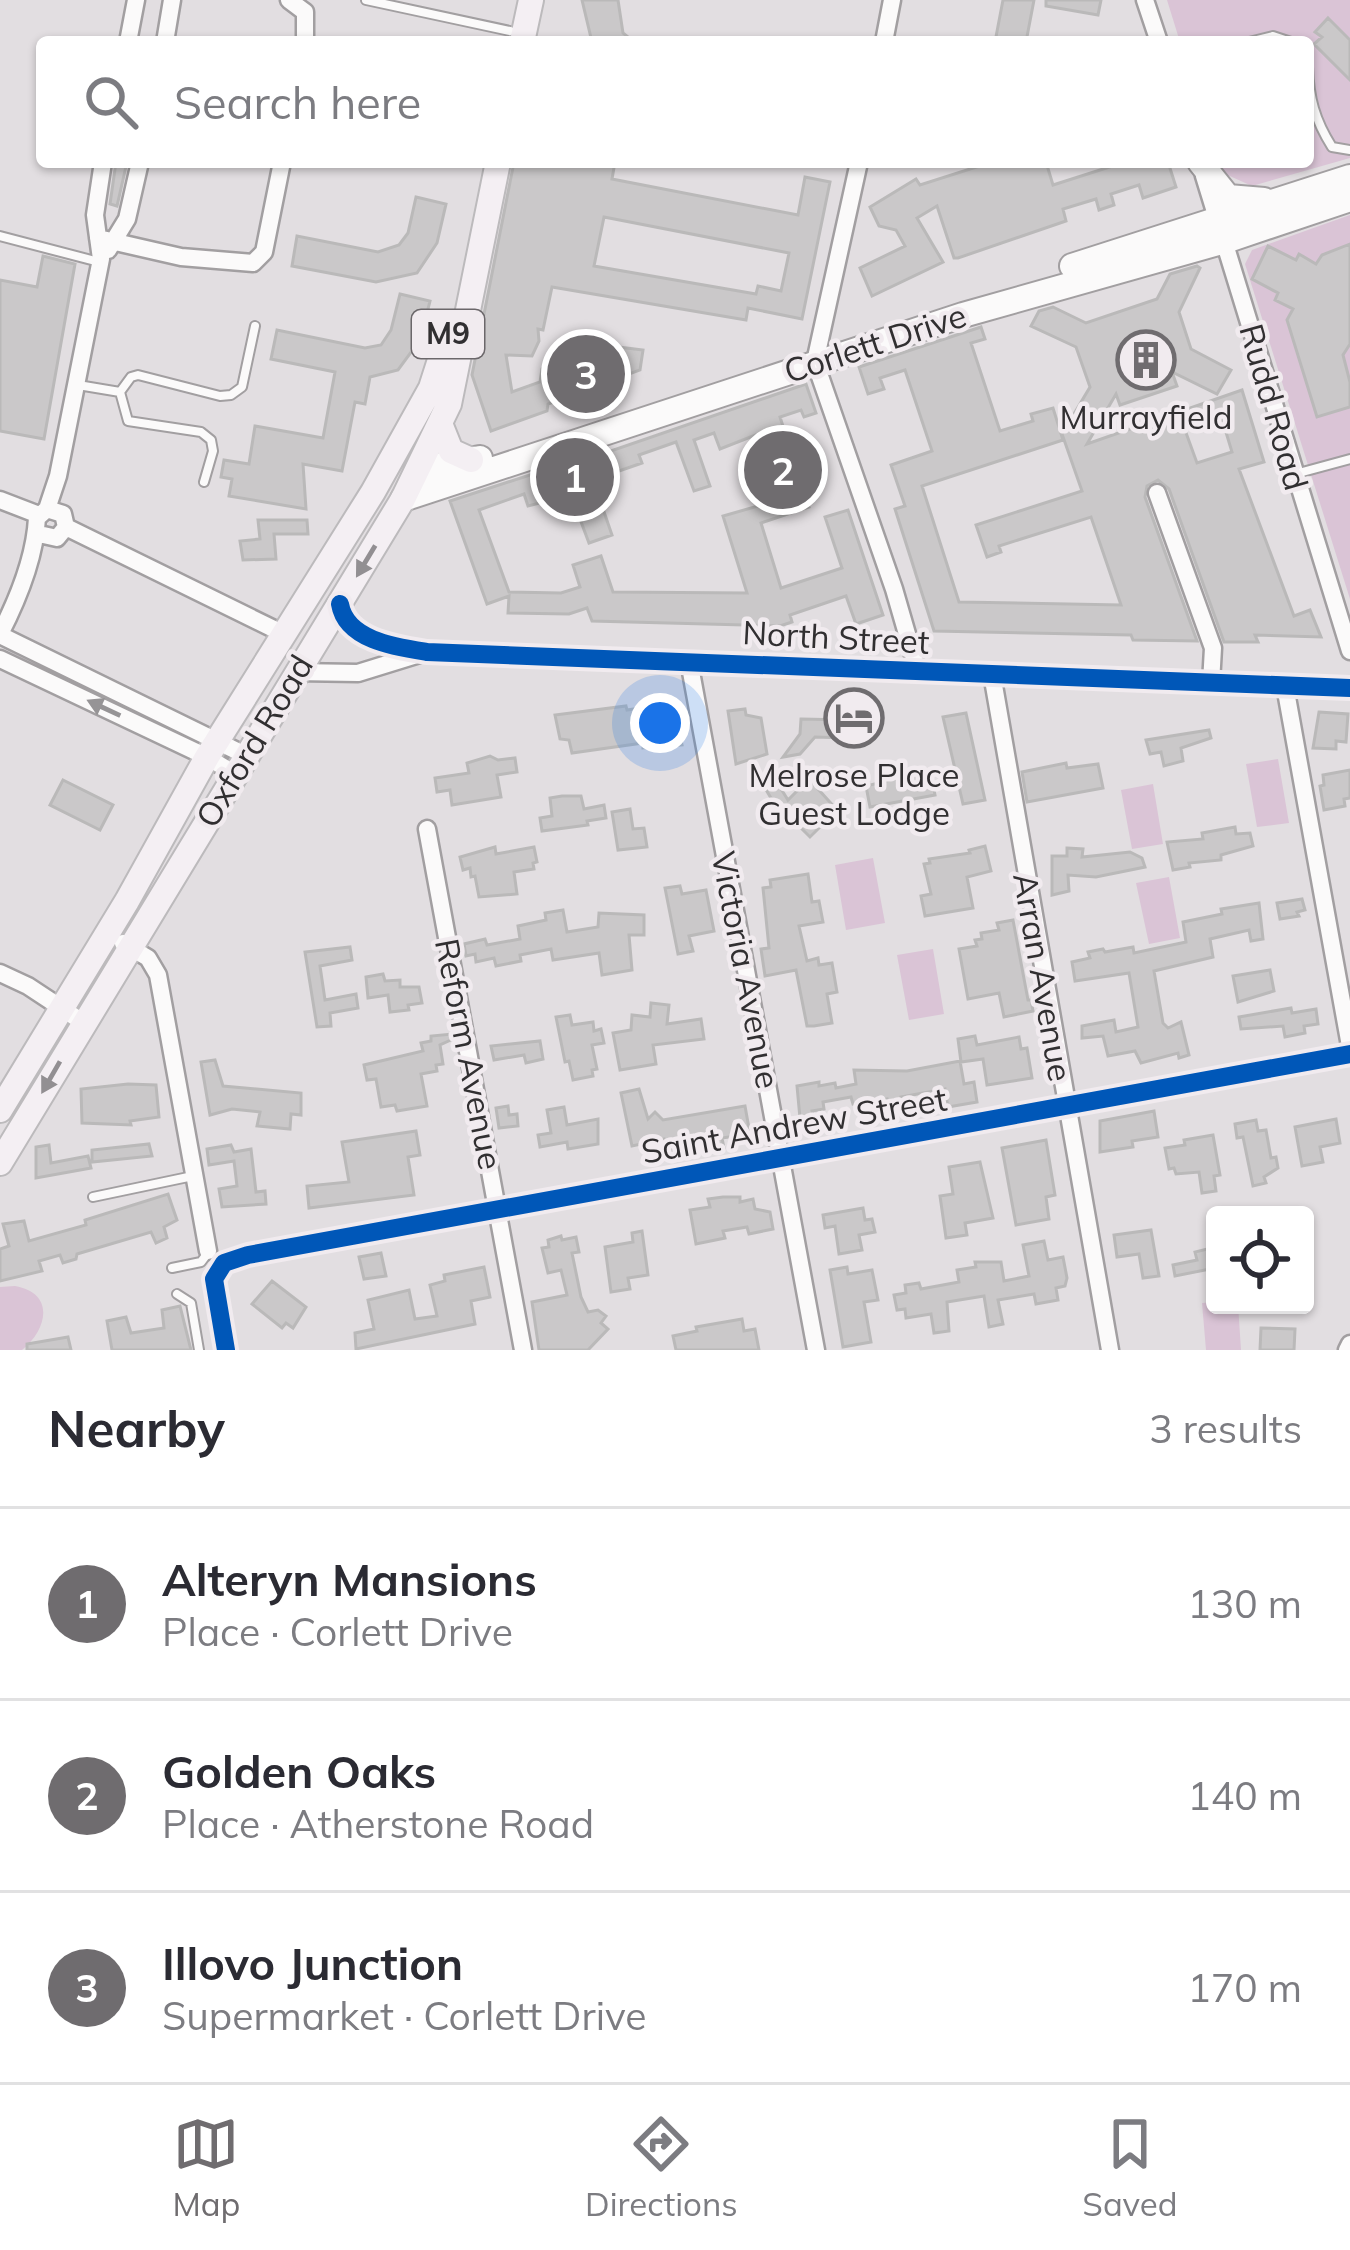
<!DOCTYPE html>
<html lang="en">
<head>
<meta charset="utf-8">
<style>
	body { margin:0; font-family:Mulish,sans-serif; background:#f7f7f7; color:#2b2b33 }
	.controls { position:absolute; right:36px; bottom:36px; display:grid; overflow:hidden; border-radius:12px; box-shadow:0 3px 9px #0004 }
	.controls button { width:108px; height:108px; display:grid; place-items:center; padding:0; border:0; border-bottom:3px solid #e1e1e2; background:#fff; color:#2b2b33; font:60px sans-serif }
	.you { position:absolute; left:660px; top:723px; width:42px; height:42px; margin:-30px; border:9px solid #fff; border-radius:50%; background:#1a73e8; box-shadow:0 0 0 18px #1a73e833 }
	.badge { display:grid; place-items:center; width:78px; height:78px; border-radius:50%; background:#6f6c6f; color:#fff; font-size:39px; font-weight:700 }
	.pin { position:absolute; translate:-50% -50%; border:6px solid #fff; box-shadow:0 3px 12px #0006 }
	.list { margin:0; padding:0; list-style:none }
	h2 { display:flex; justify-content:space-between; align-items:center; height:156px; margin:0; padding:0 48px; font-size:51px }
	h2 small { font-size:39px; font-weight:400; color:#7c7c81 }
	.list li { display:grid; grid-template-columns:78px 1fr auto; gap:36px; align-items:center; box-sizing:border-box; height:192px; padding:0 48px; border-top:3px solid #e1e1e2 }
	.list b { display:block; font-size:45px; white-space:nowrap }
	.list p { margin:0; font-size:39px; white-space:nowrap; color:#7c7c81 }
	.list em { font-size:39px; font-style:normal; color:#7c7c81 }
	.icon { flex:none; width:66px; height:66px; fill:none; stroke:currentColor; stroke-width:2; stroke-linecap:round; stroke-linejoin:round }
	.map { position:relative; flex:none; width:1350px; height:1350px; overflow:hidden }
	.search { position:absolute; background:#fff; box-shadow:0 3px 9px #0004; left:36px; right:36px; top:36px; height:132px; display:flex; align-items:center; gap:30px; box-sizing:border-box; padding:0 42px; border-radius:12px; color:#7c7c81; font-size:45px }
	.sheet { height:732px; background:#fff }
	nav { display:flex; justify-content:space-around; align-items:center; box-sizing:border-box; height:168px; border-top:3px solid #e1e1e2; background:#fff; font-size:33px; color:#7c7c81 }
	nav a { display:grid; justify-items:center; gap:6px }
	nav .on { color:#6f6c6f }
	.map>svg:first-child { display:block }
	.green { fill:#dac4d6 }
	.building { fill:#cac8c9; stroke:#bab9b9; stroke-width:3; fill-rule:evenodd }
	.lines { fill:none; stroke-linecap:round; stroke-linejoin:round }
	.service-casing { stroke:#a29fa1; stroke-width:12 }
	.minor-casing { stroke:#a29fa1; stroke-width:21 }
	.secondary-casing { stroke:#a29fa1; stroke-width:28 }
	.primary-casing { stroke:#bcbabc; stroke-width:28 }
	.service { stroke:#fbfafa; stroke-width:8 }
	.minor { stroke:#fbfafa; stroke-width:16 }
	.secondary { stroke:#fbfafa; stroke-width:24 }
	.primary { stroke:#f4eff3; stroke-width:24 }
	.cycleway-casing { stroke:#f1ebef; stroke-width:26 }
	.cycleway { stroke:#0057b8; stroke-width:18 }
	.oneway { fill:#928f92 }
	.oneway2 { fill:#969496 }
	.labels { text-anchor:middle; stroke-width:9; stroke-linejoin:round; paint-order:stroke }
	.shield { fill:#f1ebef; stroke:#6b676a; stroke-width:3 }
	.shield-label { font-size:30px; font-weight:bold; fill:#312f31 }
	.street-label { font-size:33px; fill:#312f31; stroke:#f1ebef }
	.poi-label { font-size:33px; fill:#312f31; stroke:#f1ebef }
</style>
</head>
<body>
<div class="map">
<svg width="1350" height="1350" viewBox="0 0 1350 1350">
	<rect width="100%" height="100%" fill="#e2dee1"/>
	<path class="green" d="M1167,0H1350V158L1252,186L1223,173L1219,162H1308V42H1180Z
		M1350,215V599L1245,264L1252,250Z
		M1278,759L1289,823L1257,827L1246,764Z
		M1153,784L1163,844L1132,849L1121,790Z
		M873,858L885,923L846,930L835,865Z
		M1169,877L1180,938L1149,944L1136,883Z
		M933,949L944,1014L909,1020L897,955Z
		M15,1286C55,1293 48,1329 22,1350H0V1287Z
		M1215,1302V1305H1238L1241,1350H1206L1202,1303Z"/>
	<path class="building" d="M582,0H618L623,33L634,42H592Z
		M1003,0H1034L1026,42H995Z
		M1046,0H1101L1098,15L1046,6Z
		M1328,18L1350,40V80L1314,44L1322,37L1315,32Z
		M116,162H127L117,206L110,204Z
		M514,162H615L612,179L798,215L805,177L830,182L802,319L748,308L746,320L552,287L543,330L538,329L539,341L532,356L506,355L512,392L540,382L542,369L558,364L557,372L620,350L618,347L643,350L640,370L548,404L547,411L491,431L472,375ZM604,217L789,253L781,291L758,286L756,294L594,266Z
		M992,162H1046L1053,185L1125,162H1168L1176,187L1143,198L1139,185L1111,194L1114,205L1099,210L1096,199L1063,209L1066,221L958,258H954L937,206L917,218L943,262L872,296L860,268L905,246L896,230L879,226L870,207L916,179L920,185Z
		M416,197L446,204L437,243L417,273L376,282L292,266L297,236L378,252L399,245L408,233Z
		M1350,244V344L1343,355L1350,382V407L1317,417L1287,320L1293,309L1275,300L1278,293L1252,279L1268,246L1296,260L1299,254L1316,264L1322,255Z
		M43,256L75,264L44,439L0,431V280L37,287Z
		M1197,266L1200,268L1179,312L1191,349L1231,370L1217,394L1172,372L1177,386L1120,405L1116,394L1087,444L1242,390L1264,462L1239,469L1294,616L1310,610L1321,637L1255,635L1258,642H1224L1169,489L1158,480L1147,486L1145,497L1197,641L1133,640L1131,635L934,631L895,509L905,506L891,465L932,451L905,370L880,378L884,389L868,394L859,367L981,327L985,339L971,343L1000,431L1033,421L1031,414L1053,408L1063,440L922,486L959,602L1121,605L1091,517L999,546L1001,552L987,557L976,525L1082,491L1062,434L1090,387L1076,347L1031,326L1039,311L1053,307L1086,323L1157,299L1170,274ZM1222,419L1232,452L1197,463L1185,430Z
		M400,294L430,301L420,340L398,370L370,377L365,404L355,402L342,471L303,464L306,509L229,496L232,479L221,477L224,460L249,464L255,426L323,438L335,372L271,359L277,330L365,348L381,345L391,330Z
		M806,384L816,413L804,417L801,410L780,417L809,507L761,523L781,588L842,568L825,517L848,510L883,615L856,624L846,596L790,615L792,622L780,626L592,621L587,608L569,614L508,613L509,596L487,604L450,501L542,471L544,474ZM714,433L720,449L758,434L779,500L723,516L747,593L613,592L601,556L573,565L580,587L561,593L509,592L479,510L524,494L528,506L571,495L589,543L612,535L593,480L642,463L639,455L676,442L694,491L710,486L694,440Z
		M258,520H307L308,534H274L276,559L243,560L240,541L260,539Z
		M626,706L627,710L647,707L648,712L668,707L669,711L675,710L682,745L643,748V743L572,753L569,740L560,739L555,715Z
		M745,709L746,715L761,718L767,754L736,764L728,711Z
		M1319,712L1348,714L1346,742L1336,741V749L1313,748Z
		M966,713L985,800L963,804L943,717Z
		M801,719L846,720V738L815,737L800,754L783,757L800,734Z
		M1209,730L1211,738L1181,748L1183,761L1164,766L1161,752L1150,754L1146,740Z
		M490,756L498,760L515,758L517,772L497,775L501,797L452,805L450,790L437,792L435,778L469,773L467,763Z
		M1066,763L1067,768L1098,764L1103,788L1027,802L1022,772Z
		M930,770L935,795L870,807L866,786Z
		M1350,770V798L1344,799L1345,806L1324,810L1320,786L1324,785L1323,775Z
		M773,776L788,800L809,779L837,810L810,837L771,798L762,783Z
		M63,780L113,805L100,830L50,805Z
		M562,796H581L584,809L604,805L606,818L587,821L588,825L542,831L540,818L552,816L550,798Z
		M630,809L633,829L644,828L647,847L618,850L612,812Z
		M1235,827L1236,834L1250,833L1253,846L1221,855V860L1189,863L1190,867L1173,870L1167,842L1203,839L1202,833Z
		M985,846L991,871L967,877L973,908L925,916L921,896L931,894L924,864L930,863L929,859L970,853L969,850Z
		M495,847L496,854L534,847L537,862L533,863L534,869L514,872L517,894L479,897L475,876L471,877L470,868L463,870L460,857Z
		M1067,848L1083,849L1082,857L1130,852L1142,858L1145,867L1096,877L1068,875L1069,891L1052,895V856H1067Z
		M808,874L812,902L819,901L823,922L799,926L807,961L818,958L819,965L832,963L837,992L827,994L832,1023L814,1026H807L796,970L765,976L761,949L769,948L763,888L771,887L770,880Z
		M680,886L682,894L706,890L714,931L689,936L693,951L678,954L665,888Z
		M1302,899L1305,910L1297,912L1299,916L1280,919L1277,903Z
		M1259,903L1263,939L1251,941L1249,930L1210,939L1213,957L1154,971L1163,1023L1168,1028L1181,1022L1189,1055L1179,1058L1178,1053L1141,1063L1135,1051L1108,1056L1103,1036L1082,1038V1026L1114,1020L1116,1032L1138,1027L1129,973L1075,981L1072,962L1090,958L1088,952L1103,949L1105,952L1133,947L1134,953L1186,942L1183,922L1222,914L1221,909Z
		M563,910L567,932L598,927L599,913L644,915V935H629L632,970L602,975L599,953L553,960L551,949L520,955L521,961L496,966L494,958L476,962L475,954L466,956L464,944L485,939L487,945L520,939L518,926L546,920L545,913Z
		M1013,920L1028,1000H1031L1033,1011L1004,1017L999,993L968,999L959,949L977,946L975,940L982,939L981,933L999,930L997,923Z
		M350,947L352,960L320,966L325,1000L356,994L358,1008L330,1013L331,1026L317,1027L305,952Z
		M1270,970L1274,991L1238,1002L1233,976Z
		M383,974L385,981L400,980V987H419L422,1003L408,1005L409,1010L390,1012L388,995L368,998L366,977Z
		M651,1003L669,1005L667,1024L701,1019L704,1039L653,1045L656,1064L620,1070L613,1033L631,1030L632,1015L650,1017Z
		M1291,1008L1292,1013L1316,1009L1318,1024L1304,1026L1305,1033L1285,1037L1283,1026L1241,1029L1239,1017Z
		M570,1015L572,1025L593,1022L594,1031L601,1029L604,1043L592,1045L597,1069L592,1070L593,1076L573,1080L569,1061L565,1062L556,1017Z
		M452,1034L453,1039L440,1045L443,1064L436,1065L437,1071L421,1074L427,1106L397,1111L395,1105L381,1107L376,1079L367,1080L364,1065L423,1051L421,1043L431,1041V1036Z
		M975,1036L977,1045L1019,1037L1021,1049L1027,1048L1032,1078L987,1085L983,1059L961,1062L958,1039Z
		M540,1041L543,1059L526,1063L524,1055L494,1060L491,1046Z
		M215,1060L223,1086L301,1093V1115L291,1114L290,1129L257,1126L260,1112L232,1109L210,1115L201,1062Z
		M960,1061L964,1084L974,1082L977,1102L948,1107L945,1089L901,1097L903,1112L889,1114L887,1099L853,1104L851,1097L823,1102L824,1109L812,1111L815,1127L801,1129L797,1086L819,1082V1086L835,1083L836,1088L856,1084L854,1070L907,1071Z
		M128,1084L156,1085L159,1117L130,1121L131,1125L82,1123L81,1089Z
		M639,1089L648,1119L655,1112L663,1120L745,1106L750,1134L722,1138L724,1148L707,1151L705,1141L684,1144L686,1153L667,1156L664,1139L632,1146L621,1093Z
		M508,1106L509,1115L517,1114L518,1126L499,1128L496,1108Z
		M564,1107L567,1125L598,1119V1144L568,1149L567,1142L540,1147L538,1135L551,1133L547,1110Z
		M1154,1111L1158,1137L1132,1141L1133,1147L1100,1152V1121Z
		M1336,1119L1340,1143L1320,1147L1323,1162L1302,1166L1295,1127Z
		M1256,1120L1258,1131L1266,1130L1271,1158L1276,1157L1278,1168L1264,1177L1266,1183L1253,1186L1243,1137L1237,1138L1235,1124Z
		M416,1131L420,1155L408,1157L414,1195L309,1208L307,1186L349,1182L342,1142Z
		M1213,1135L1220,1175L1214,1176L1216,1191L1202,1193L1199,1172L1176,1174L1174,1168L1169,1169L1165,1148L1185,1145L1184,1140Z
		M1046,1140L1055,1195L1046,1197L1049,1219L1016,1225L1002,1148Z
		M149,1144L152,1156L92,1162V1150Z
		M49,1145L51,1163L88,1156L91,1168L36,1178V1147Z
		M231,1145L234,1152L251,1149L256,1192L265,1191L266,1204L222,1207L219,1189L237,1186L234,1161L209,1165L207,1149Z
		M980,1162L993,1218L965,1223L967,1235L946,1238L940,1196L953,1194L949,1167Z
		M168,1194L177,1220L164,1227L167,1238L156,1243L151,1232L77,1254L76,1259L63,1263L60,1255L39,1261L42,1271L0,1281V1249L9,1246L3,1224L24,1221L29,1241L86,1225L85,1220Z
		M723,1197H740V1202L753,1199L755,1209L770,1212L773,1229L749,1234L747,1227L723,1231L725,1238L696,1244L690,1210L710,1207L708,1199Z
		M863,1208L865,1220L872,1219L875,1232L859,1235L862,1250L839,1254L835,1226L825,1228L823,1215Z
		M1151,1230L1159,1276L1143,1278L1139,1254L1117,1257L1114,1235Z
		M642,1231L648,1275L628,1278L630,1289L611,1292L605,1247L633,1242L632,1233Z
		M561,1236L562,1240L576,1237L579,1252L572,1253L581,1297L588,1312L598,1310L606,1316L601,1323L608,1329L588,1350H539L532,1302L567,1295L561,1270L548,1273L542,1248L549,1247L548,1240Z
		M1044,1241L1048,1260L1063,1257L1067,1278L1065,1286L1056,1288L1058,1300L1036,1304L1034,1294L998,1300L1003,1324L989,1327L984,1296L947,1302L949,1331L934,1333L931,1314L906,1318L905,1309L897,1310L894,1295L906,1293L905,1285L919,1283L921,1289L959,1282L957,1270L976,1267L975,1262H1001L1004,1281L1029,1276L1023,1245Z
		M1211,1248L1215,1268L1175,1276L1173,1265L1197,1260L1195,1252Z
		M381,1253L386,1276L364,1279L359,1257Z
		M484,1267L490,1297L471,1301L475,1324L356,1349L355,1333L374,1329L368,1300L409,1290L415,1319L437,1316L430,1285L445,1281L444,1275Z
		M847,1267L848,1274L872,1270L878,1300L864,1302L871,1342L843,1347L830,1270Z
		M272,1281L306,1307L293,1328L286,1323L282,1328L252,1304Z
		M180,1306L191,1350H112L107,1321L126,1317L131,1333L164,1328L162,1310Z
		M742,1319L744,1331L755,1329L759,1350H676L673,1336L697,1331L696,1327Z
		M1261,1328L1295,1329L1294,1350H1260Z
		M68,1337L71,1350H27V1344Z"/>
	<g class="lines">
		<defs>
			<path id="service" d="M366,0L510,31
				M1249,42L1273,36L1291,42
				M1308,67C1309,98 1315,120 1332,147L1350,150
				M0,236L99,262
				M78,385L120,392L131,377L138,375L220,396L231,395L242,387L255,326
				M120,392L128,421L201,432L211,440L213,451L204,482
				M1295,474L1350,459
				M93,1197L193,1176
				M172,1268L201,1262L207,1254
				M177,1294L191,1303L199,1350"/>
			<path id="minor" d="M289,0L305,12V42
				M1145,0L1159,42
				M128,42L136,0
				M165,42L172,0
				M884,42L892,0
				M859,162L815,362L894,589L918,672
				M1204,176L1350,651
				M98,238L181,257L253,263L264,252L282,162
				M108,250L127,219L140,162
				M1157,493L1213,648L1211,683
				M0,500L39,515
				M66,527L286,635
				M39,534L57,538L66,527L63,514L47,509
				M340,604C346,640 395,647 427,652L1350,688
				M0,634C19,597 35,557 37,518L47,509L58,476L101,259L95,215L103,162
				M0,635L245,755
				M0,659L207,757L235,774
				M689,661L816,1350
				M295,672L358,673L426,652
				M992,674L1110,1350
				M1285,686L1350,1046
				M427,829L523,1350
				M123,943L148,958L158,975L208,1251
				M0,973L28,986L84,1023
				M226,1350L214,1279L224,1263L248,1255L1350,1054
				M1347,1350L1350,1344"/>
			<path id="secondary" d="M1200,162L1228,197L1264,200
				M1072,266L1350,177
				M418,469L480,458
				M403,499L963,315L1225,241L1350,199"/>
			<path id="primary" d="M522,42L531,0
				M441,426L451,451L471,460
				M0,1110L127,901L207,757L373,492L431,388L448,335
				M0,1163L403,499L449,404L498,162"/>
		</defs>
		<use href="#service" class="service-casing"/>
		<use href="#minor" class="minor-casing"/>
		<use href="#secondary" class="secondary-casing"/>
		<use href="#primary" class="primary-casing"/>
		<use href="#service" class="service"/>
		<use href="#minor" class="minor"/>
		<use href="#secondary" class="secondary"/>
		<use href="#primary" class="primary"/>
		<defs>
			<path id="cycleway" d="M340,604C346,640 395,647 427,652L1350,688
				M226,1350L214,1279L224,1263L248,1255L1350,1054"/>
		</defs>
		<use href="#cycleway" class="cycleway-casing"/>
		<use href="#cycleway" class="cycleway"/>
	</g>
	<defs><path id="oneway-solid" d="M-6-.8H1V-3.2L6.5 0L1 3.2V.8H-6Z" transform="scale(3)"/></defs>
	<g class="oneway">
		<use href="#oneway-solid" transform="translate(366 561) rotate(121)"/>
		<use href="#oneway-solid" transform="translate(51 1077) rotate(120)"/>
	</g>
	<use class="oneway2" href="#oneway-solid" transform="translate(104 708) rotate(-155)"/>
	<defs>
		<symbol id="building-ring" viewBox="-11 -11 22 22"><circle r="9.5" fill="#f1ebef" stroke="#6f6c6f" stroke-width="1.5"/><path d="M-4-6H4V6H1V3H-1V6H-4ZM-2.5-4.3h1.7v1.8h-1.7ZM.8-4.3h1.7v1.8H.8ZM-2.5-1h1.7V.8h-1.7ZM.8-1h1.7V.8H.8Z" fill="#6f6c6f"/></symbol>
		<symbol id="hotel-ring" viewBox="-11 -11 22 22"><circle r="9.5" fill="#f1ebef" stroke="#6f6c6f" stroke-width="1.5"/><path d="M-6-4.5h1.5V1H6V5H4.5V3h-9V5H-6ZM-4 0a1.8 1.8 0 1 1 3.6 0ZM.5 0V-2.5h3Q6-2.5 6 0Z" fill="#6f6c6f"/></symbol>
	</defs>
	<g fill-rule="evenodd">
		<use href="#building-ring" x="1113" y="327" width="66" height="66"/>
		<use href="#hotel-ring" x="821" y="685" width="66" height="66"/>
	</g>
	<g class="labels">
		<rect class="shield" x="412" y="310" width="72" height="48" rx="9"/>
		<g class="shield-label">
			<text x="448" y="344">M9</text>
		</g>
		<g class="street-label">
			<text transform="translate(875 343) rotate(-18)" y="12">Corlett Drive</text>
			<text transform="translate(1274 407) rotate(74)" y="12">Rudd Road</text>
			<text transform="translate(836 637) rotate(3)" y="12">North Street</text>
			<text transform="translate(254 741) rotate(-59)" y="12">Oxford Road</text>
			<text transform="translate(746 970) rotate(79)" y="12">Victoria Avenue</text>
			<text transform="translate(1043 977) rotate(80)" y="12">Arran Avenue</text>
			<text transform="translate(469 1054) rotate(79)" y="12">Reform Avenue</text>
			<text transform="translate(794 1125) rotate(-10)" y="12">Saint Andrew Street</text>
		</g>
		<g class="poi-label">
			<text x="1146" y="429">Murrayfield</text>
			<text x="854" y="787">Melrose Place<tspan x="854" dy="38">Guest Lodge</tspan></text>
		</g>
	</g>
</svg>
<div class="controls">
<button><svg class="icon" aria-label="locate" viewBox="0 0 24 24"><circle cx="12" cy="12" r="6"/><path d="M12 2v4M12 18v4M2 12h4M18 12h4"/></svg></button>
</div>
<div class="you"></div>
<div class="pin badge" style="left:575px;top:477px">1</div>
<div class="pin badge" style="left:783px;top:470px">2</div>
<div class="pin badge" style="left:586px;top:374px">3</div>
<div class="search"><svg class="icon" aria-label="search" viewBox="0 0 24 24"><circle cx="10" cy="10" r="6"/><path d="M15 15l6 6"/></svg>Search here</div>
</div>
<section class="sheet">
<h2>Nearby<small>3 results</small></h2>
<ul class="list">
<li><span class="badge">1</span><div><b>Alteryn Mansions</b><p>Place · Corlett Drive</p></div><em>130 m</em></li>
<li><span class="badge">2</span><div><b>Golden Oaks</b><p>Place · Atherstone Road</p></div><em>140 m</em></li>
<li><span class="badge">3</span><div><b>Illovo Junction</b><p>Supermarket · Corlett Drive</p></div><em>170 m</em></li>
</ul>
</section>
<nav>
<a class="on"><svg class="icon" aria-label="map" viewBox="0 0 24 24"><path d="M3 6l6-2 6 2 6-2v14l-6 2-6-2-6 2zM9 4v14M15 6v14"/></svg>Map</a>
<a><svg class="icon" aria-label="directions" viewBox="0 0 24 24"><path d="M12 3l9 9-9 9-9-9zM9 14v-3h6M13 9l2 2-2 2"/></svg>Directions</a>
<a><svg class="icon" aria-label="saved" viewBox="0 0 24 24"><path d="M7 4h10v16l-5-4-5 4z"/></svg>Saved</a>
</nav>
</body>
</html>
